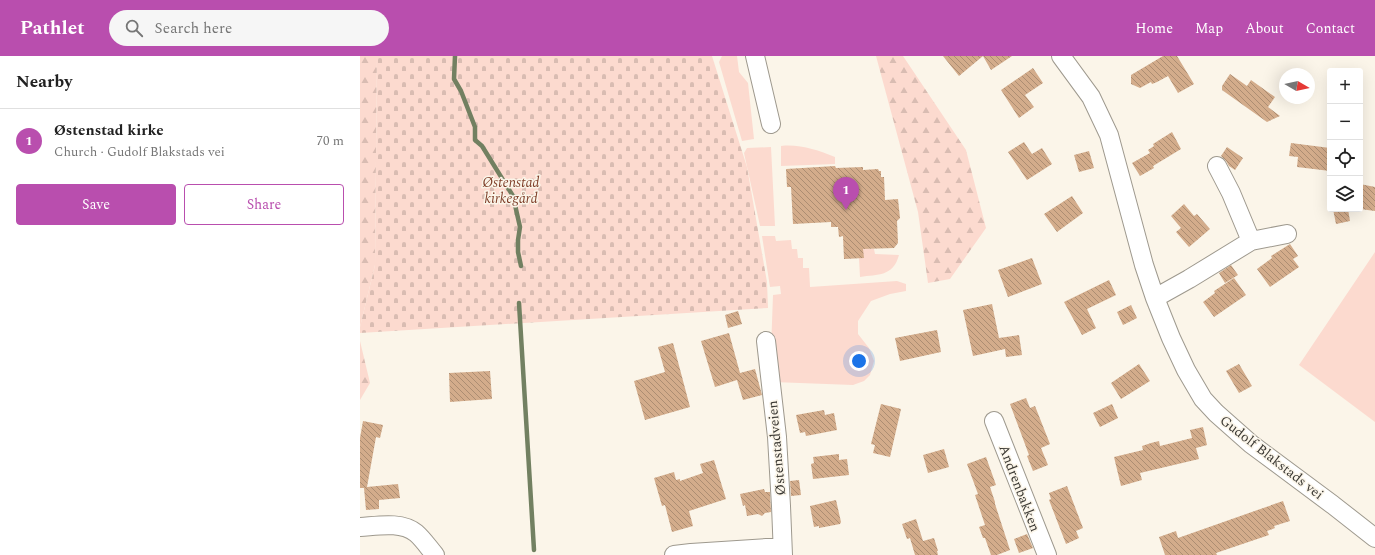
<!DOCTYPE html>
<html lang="en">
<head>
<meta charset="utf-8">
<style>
	body { margin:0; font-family:Spectral,serif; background:#f6f6f6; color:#222 }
	.controls { position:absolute; right:12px; top:12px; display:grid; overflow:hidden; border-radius:4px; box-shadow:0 4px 16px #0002 }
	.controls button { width:36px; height:36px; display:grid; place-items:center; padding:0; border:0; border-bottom:1px solid #e0e0e0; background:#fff; color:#222; font:20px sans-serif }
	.compass { position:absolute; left:919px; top:12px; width:36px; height:36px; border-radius:50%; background:#fff; box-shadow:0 4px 16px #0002; rotate:99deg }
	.you { position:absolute; left:499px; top:305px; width:14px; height:14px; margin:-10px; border:3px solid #fff; border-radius:50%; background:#1a73e8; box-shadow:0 0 0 6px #1a73e833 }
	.badge { display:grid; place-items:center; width:26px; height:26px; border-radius:50%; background:#b94eae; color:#fff; font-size:13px; font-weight:700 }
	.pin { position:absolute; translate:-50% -33px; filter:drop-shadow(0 1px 2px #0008) }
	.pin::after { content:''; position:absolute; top:21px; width:14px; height:12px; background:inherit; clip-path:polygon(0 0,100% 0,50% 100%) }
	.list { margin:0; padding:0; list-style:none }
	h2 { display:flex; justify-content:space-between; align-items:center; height:52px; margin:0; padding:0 16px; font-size:17px }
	h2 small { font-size:13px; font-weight:400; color:#767676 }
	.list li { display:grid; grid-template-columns:26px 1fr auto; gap:12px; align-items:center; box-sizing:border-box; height:64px; padding:0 16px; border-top:1px solid #e0e0e0 }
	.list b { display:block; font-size:15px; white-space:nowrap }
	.list p { margin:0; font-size:13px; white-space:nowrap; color:#767676 }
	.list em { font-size:13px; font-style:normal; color:#767676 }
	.actions { display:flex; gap:8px; padding:12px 16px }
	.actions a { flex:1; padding:9px 0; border:1px solid #b94eae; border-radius:4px; text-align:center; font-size:14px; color:#b94eae }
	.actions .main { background:#b94eae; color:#fff }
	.icon { flex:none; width:22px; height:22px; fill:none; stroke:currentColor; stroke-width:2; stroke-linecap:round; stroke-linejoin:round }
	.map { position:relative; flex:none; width:1015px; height:499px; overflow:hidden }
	header { display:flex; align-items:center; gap:24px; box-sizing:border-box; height:56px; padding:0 20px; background:#b94eae; color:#fff }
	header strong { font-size:19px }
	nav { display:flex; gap:22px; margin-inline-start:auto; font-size:14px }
	.search { width:280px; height:36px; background:#f6f6f6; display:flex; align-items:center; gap:10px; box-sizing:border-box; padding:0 14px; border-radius:22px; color:#767676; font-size:15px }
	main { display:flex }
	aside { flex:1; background:#fff }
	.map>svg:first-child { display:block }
	.grass { fill:#fcdacf }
	.forest { fill:url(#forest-firs) }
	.cemetery { fill:url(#cemetery-stones) }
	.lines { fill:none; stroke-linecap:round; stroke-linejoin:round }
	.stream { stroke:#728061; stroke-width:4.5 }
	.building { fill:url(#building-back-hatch) }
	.minor-casing { stroke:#9e998e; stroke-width:20 }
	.minor { stroke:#fff; stroke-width:18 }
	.labels { text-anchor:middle; stroke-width:3; stroke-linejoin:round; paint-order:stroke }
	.park-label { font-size:14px; font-style:italic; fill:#7f3f29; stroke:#fbf5e9 }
	.street-label { font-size:14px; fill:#3b3934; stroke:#fbf5e9 }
</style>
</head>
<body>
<header>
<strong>Pathlet</strong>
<div class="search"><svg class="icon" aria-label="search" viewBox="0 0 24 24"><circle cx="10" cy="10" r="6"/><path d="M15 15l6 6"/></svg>Search here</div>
<nav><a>Home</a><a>Map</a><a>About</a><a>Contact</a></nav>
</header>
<main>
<aside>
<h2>Nearby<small></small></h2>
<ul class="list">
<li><span class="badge">1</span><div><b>Østenstad kirke</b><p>Church · Gudolf Blakstads vei</p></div><em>70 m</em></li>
</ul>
<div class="actions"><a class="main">Save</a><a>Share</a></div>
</aside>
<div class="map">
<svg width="1015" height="499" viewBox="0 0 1015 499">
	<defs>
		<pattern id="forest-firs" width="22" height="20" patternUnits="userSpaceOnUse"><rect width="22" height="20" fill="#fcdacf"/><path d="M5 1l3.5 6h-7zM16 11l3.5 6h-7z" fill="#d9bcb2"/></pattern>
		<pattern id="cemetery-stones" width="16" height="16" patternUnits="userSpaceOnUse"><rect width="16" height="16" fill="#fcdacf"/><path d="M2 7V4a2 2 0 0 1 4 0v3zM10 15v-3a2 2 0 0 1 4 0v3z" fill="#d9bcb2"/></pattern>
		<pattern id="building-back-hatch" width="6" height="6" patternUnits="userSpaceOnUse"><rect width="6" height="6" fill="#d3ac8b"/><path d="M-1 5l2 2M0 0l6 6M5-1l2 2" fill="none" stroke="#ac8d72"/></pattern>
	</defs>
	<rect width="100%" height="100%" fill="#fbf5e9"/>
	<path class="grass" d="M362,0H377L379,16L388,27L394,83L382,85L359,6Z
		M421,90C440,88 457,94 475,101V108L421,110Z
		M411,91L415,170H400L384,97L387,92Z
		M402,180H415L416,185L431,184L432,193H437L438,202H443V212H449L450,231L537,225L546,228V235L530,238L511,245L498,265V278L509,292L514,305L510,319L504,325L493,329L413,326L411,294L413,239L421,238L420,230L410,231Z
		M503,193H514L515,198L539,199C533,221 518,218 500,221L499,202H503Z
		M1015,196V366L939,309Z"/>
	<path class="forest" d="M0,0H17L15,209L0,271Z
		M516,0H543L606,94L626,172L590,223L568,227L558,156Z
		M0,285L10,327L0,344Z"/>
	<path class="cemetery" d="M17,0H352L387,111L407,226L408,252L0,277V271L15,209Z"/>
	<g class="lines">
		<path class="stream" d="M95,0L94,23L101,35L115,71V84L122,90L153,140L160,171L158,184V196L161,210
			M159,247L174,494"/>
	</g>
	<path class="building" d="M583,0H652L631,14L623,0L599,20Z
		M803,0H817L834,28L818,37L808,20L797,26L792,28L791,26L780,32L771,28V19Z
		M673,12L683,27L665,39L674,51L659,62L641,34Z
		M870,18L887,30L891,24L915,41L908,51L920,60L907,66L862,34V30Z
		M812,76L821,93L793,110L794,112L780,120L772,107L790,97L788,94L794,90L793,88Z
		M664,86L672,98L682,92L692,108L667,124L648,96Z
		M931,87L970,92V115L937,111L938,101L929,100Z
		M867,91L883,102L875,114L869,110L866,105L861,100Z
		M729,95L734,112L719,116L714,99Z
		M475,110L476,112L503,111V114L518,113L519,115H521V121H524L525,144L538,143L540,162L537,165L538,187L534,192L503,193L504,202L484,203L483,180L479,181L478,171H471V166L433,168L431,131H427L426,113Z
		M1000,128L1015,131V155L1000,153Z
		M712,140L723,157L697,176L684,158Z
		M824,148L834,160L837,158L850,173L829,191L816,176L821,172L811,160Z
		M973,153H988L990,165L976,168Z
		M930,188L938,200L933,203L939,211L910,231L897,213L912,202L911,200Z
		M672,202L682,228L648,241L638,214Z
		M871,209L878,219L865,227L859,217Z
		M874,222L886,239L854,261L843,246L855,237L854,235Z
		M749,224L756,239L727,253L736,272L722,279L704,246Z
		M632,248L639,282L659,279L662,299L646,301L645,293L613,300L603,254Z
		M771,249L777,262L763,269L757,256Z
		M378,255L382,268L368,272L365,259Z
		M577,274L581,296L540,305L535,282Z
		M369,277L380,317L395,313L402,339L383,344L377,324L355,331L341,285Z
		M313,287L330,351L285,364L274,325L305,316L298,291Z
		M779,308L790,325L761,343L751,327Z
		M879,308L892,330L879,337L866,315Z
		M130,315L132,343L90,346L89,317Z
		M666,342L670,352L675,350L690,388L681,392L688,409L673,415L667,400L669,399L650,348Z
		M521,348L541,353L530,401L513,397L515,389L511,388Z
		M752,348L758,362L740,371L733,357Z
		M464,354L465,359L474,357L477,374L446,380L445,376L440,377L436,359Z
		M3,365L23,369L20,382L16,381L7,431L38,428L40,442L19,444V453L6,454L4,432H0V382Z
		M843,371L847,389L836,392L839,403L780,417L782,424L761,430L754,401L783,394L782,390L791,387L799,385L800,390L832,382L830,374Z
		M584,393L589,411L568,417L563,399Z
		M479,398V404L487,403L489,419L453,423L451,408L454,407L453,401Z
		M626,401L636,429L630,431L635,446V448L650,494L637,499H631L625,482H623L619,471L625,469L615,439L618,438L607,408Z
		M354,404L366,443L329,455L333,470L312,476L305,449L302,450L294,422L314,416L316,424L320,423V425L343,417L340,408Z
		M439,424L441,439L431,440L430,425Z
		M707,430L723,472L716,475L719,482L706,488L689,444L691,443L689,437Z
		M404,433L405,436H410L411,456L405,457L402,460L398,458L387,460L385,449L383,450L380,438Z
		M476,444L481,466L480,468L459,472V470L454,471L450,450Z
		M923,445L930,465L914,470L915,472L907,475L909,479L856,497L857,499H805L799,481L816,475L818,482Z
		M556,463L563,485L574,482L578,495H577L578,499H555L550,482L547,483L542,468Z
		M667,478L673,492L659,497L654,483Z"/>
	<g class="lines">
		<defs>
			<path id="minor" d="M395,0L411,68
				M701,0L731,41L749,79L784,209L795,242L811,282L826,314L843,343L856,357L891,388L973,449L1015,482
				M857,110L871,137L891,185
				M795,242L829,223L891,185L927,178
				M406,285L417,381L421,450L423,499
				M634,365L687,499
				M0,471C17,470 41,465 56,477C63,483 69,492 75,499
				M314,499L331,497L422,491"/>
		</defs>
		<use href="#minor" class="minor-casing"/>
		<use href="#minor" class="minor"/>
	</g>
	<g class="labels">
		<g class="park-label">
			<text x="151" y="131">Østenstad<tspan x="151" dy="16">kirkegård</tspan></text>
		</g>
		<g class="street-label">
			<text transform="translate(416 392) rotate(-95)" y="5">Østenstadveien</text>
			<text transform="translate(912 401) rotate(38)" y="5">Gudolf Blakstads vei</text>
			<text transform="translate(660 432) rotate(69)" y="5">Andrenbakken</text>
		</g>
	</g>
</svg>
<div class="controls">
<button>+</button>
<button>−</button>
<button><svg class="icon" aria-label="locate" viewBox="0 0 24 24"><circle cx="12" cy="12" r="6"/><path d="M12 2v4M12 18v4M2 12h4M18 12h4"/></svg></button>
<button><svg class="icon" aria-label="layers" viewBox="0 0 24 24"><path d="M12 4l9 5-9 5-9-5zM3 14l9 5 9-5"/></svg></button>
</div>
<svg class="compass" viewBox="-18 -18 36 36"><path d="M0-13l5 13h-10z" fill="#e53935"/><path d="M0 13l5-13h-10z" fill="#767676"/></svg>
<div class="you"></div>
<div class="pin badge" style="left:486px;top:154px">1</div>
</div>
</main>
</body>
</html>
